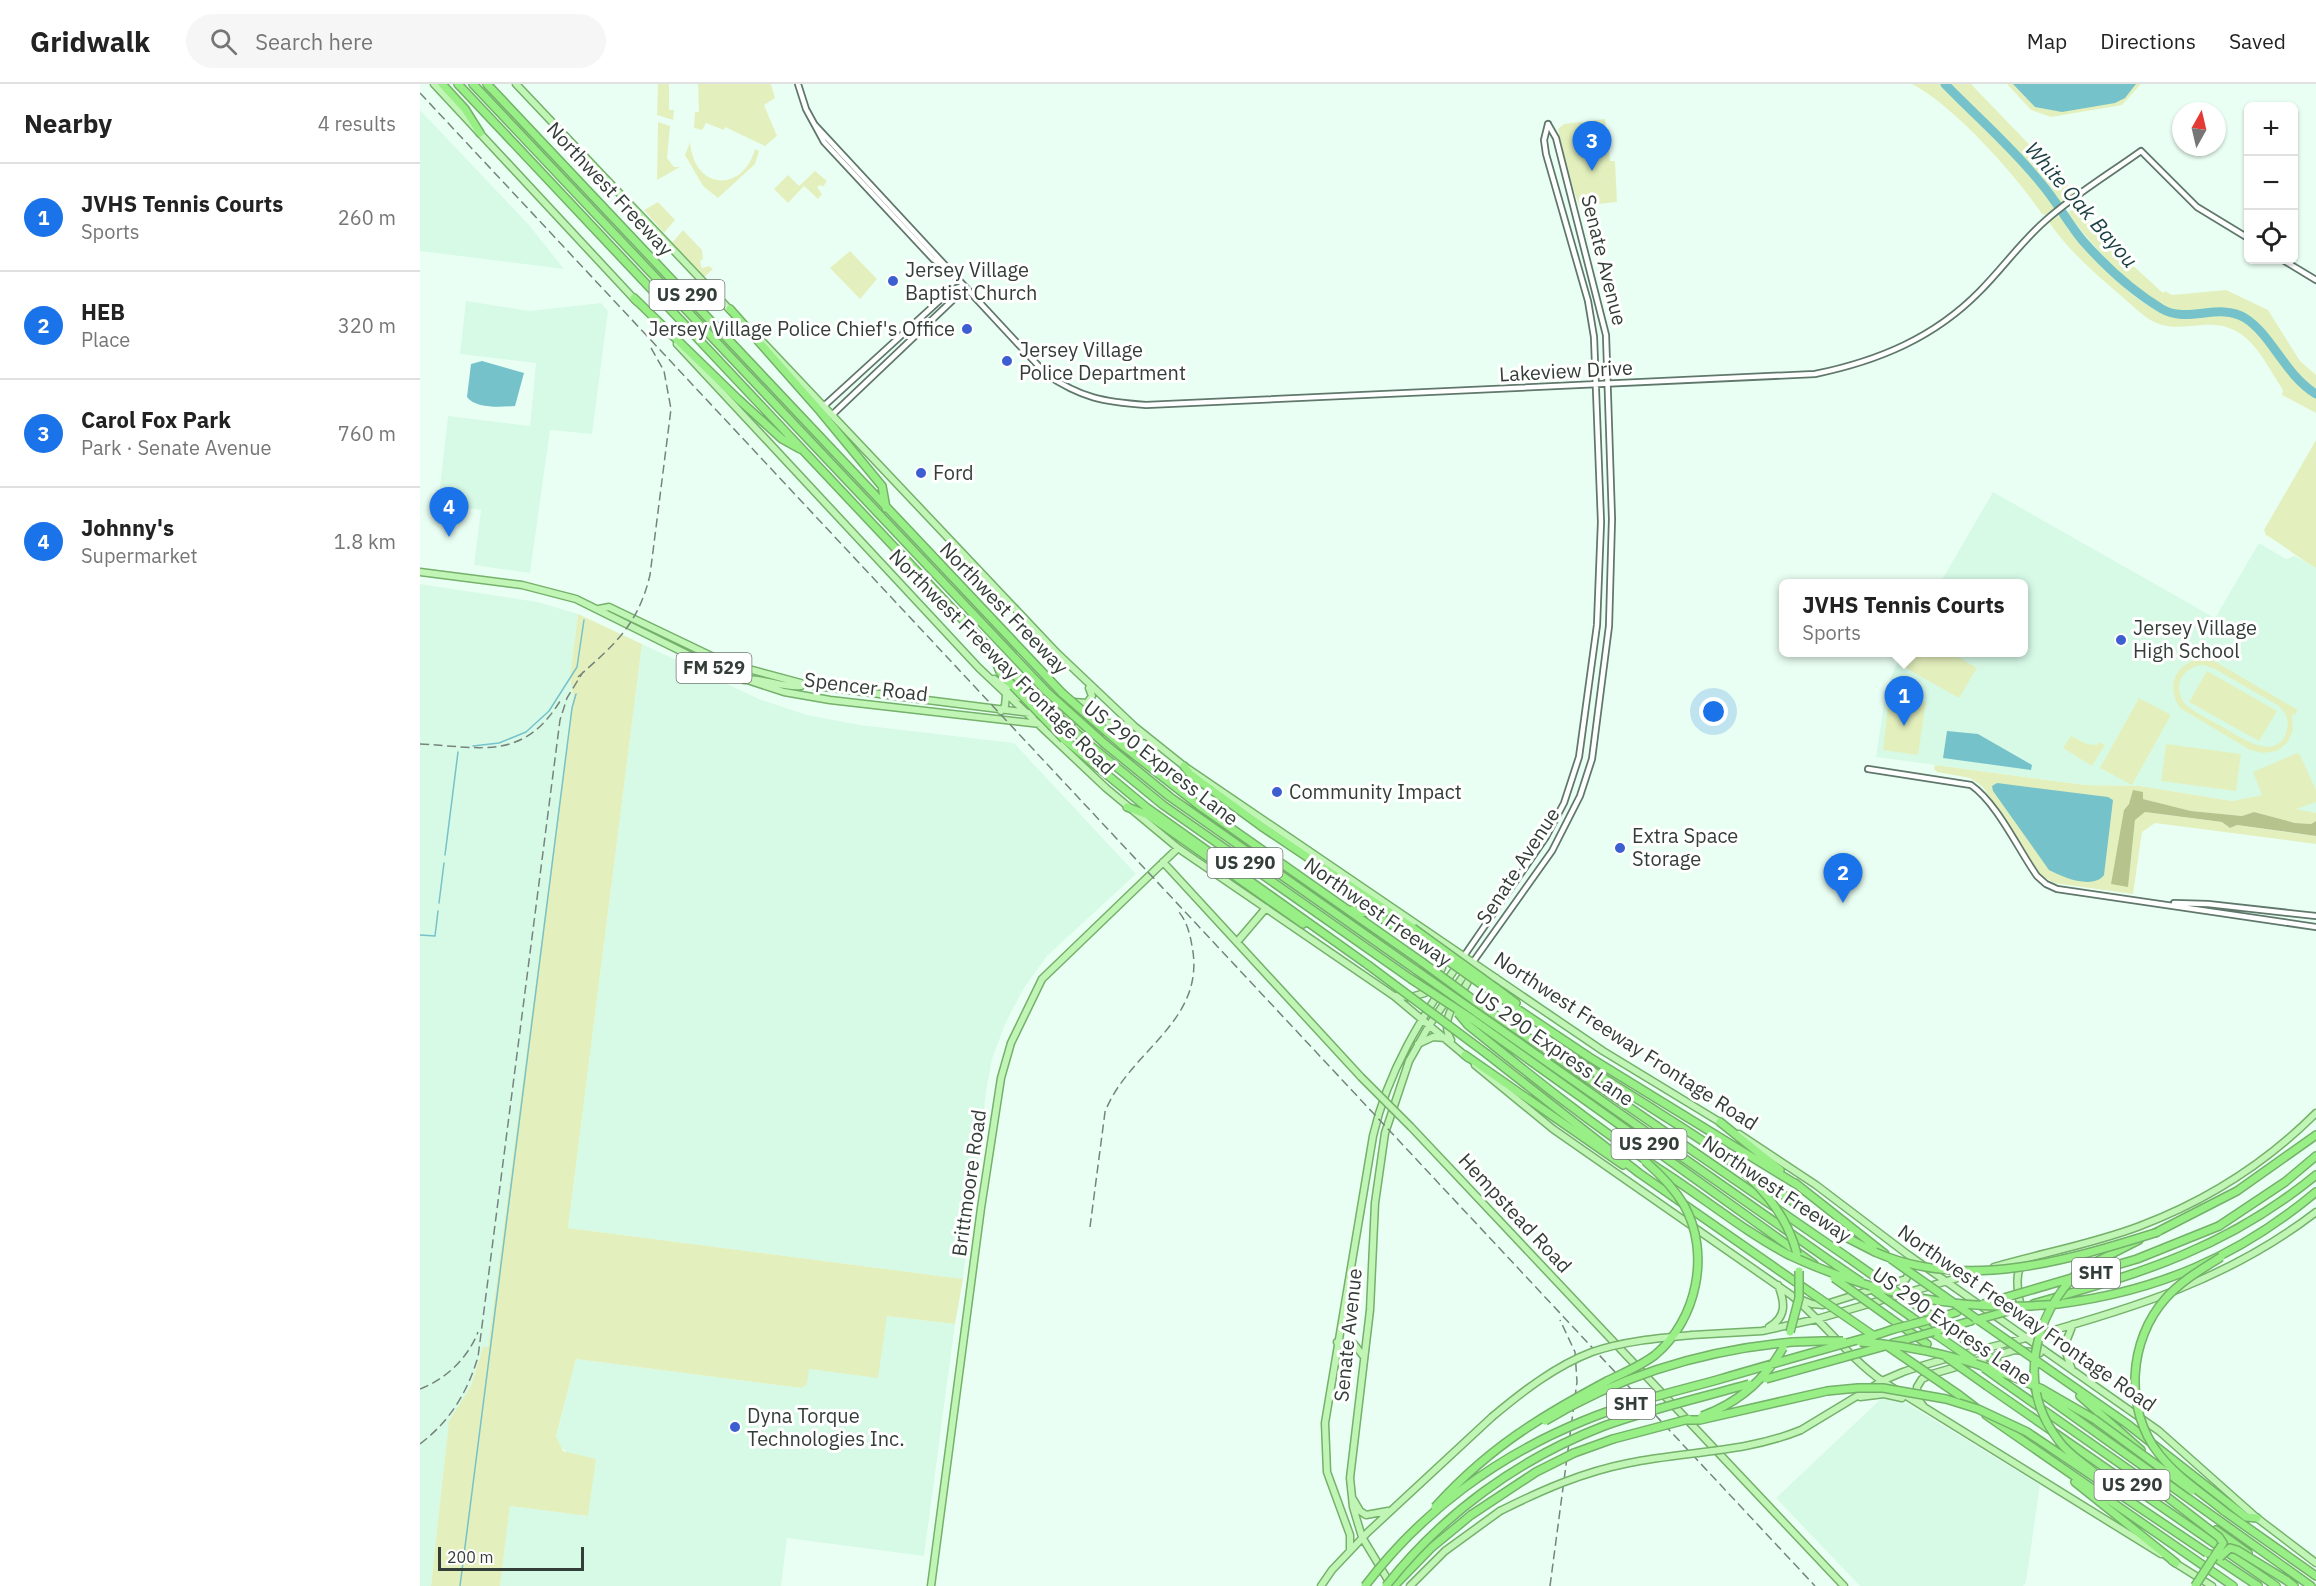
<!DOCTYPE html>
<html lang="en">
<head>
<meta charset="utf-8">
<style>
	body { margin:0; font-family:"IBM Plex Sans",sans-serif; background:#f6f6f6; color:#222 }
	.controls { position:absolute; right:18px; top:18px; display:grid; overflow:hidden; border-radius:9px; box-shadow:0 2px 4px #0004 }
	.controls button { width:54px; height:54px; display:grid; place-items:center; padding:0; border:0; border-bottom:2px solid #e0e0e0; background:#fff; color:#222; font:30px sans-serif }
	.compass { position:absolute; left:1752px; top:18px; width:54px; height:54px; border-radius:50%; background:#fff; box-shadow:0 2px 4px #0004; rotate:8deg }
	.scale { position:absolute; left:18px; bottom:15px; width:146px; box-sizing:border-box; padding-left:6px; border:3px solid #343e39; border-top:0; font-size:16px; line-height:21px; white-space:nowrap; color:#343e39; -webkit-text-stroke:4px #fff; paint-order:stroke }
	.you { position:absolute; left:1294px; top:628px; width:21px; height:21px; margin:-15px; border:4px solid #fff; border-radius:50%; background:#1a73e8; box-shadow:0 0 0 9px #1a73e833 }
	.badge { display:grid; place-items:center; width:39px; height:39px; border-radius:50%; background:#1a73e8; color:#fff; font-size:20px; font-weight:700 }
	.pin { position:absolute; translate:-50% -50px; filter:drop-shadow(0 2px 3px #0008) }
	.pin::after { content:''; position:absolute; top:32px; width:21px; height:18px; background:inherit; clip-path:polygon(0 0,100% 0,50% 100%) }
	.popup { position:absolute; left:1359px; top:495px; width:249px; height:78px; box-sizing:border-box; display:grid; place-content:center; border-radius:9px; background:#fff; filter:drop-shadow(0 2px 4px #0005); font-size:20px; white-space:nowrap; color:#767676 }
	.popup b { font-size:22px; color:#222 }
	.popup::after { content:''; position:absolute; left:50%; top:100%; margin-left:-12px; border:12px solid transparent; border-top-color:#fff }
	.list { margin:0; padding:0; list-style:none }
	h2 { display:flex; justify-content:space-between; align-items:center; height:78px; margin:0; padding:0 24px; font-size:26px }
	h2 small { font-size:20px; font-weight:400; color:#767676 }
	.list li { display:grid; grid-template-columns:39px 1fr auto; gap:18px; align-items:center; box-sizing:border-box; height:108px; padding:0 24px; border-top:2px solid #e0e0e0 }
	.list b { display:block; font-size:22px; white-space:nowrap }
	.list p { margin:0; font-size:20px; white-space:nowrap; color:#767676 }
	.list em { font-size:20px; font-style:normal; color:#767676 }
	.icon { flex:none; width:33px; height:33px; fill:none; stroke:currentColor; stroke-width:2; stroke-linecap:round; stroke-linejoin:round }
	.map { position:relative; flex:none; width:1896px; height:1502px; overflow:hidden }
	header { display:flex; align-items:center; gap:36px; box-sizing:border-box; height:84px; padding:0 30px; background:#fff; border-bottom:2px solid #e0e0e0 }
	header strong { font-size:28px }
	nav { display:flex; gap:33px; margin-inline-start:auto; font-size:21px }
	.search { width:420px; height:54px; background:#f6f6f6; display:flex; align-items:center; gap:15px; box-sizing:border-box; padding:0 21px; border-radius:33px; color:#767676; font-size:22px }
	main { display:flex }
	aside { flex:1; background:#fff }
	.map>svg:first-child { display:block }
	.built { fill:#d7fae7 }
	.green { fill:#e3f0bd; fill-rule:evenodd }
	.forest { fill:#b6c38c }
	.water { fill:#76c2ca }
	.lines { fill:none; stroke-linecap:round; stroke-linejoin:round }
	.stream { stroke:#76c2ca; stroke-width:1.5 }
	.river { stroke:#76c2ca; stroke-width:9 }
	.minor-casing { stroke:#60786b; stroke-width:8 }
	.major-casing { stroke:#74b16a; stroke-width:9 }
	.highway-casing { stroke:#74b16a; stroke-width:10 }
	.minor { stroke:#fff; stroke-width:4.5 }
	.major { stroke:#c1f5b6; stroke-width:6 }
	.highway { stroke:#97ef85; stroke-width:7 }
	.rail { stroke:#76847d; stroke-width:1.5; stroke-dasharray:9 4.5; stroke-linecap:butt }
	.major-bridge-casing { stroke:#74b16a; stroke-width:9; stroke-linecap:butt }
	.highway-bridge-casing { stroke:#74b16a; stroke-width:10; stroke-linecap:butt }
	.major-bridge { stroke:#c1f5b6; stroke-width:6 }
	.highway-bridge { stroke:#97ef85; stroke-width:7 }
	.poi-dot { fill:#3c5ed0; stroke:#fff; stroke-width:2 }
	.labels { text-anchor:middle; stroke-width:6; stroke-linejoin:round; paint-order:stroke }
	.shield { fill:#fff; stroke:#717874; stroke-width:1.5 }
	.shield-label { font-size:18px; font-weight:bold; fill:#343e39 }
	.street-label { font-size:20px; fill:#343e39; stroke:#fff }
	.poi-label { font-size:20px; fill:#343e39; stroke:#fff; text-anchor:start }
	.water-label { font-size:21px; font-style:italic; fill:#1a3f42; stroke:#fff }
</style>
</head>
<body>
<header>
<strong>Gridwalk</strong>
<div class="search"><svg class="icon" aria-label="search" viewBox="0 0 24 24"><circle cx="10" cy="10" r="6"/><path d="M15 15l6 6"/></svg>Search here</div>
<nav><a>Map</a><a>Directions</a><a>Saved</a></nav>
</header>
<main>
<aside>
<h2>Nearby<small>4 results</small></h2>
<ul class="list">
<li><span class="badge">1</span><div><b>JVHS Tennis Courts</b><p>Sports</p></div><em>260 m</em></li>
<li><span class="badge">2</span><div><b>HEB</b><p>Place</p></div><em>320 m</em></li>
<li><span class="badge">3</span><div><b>Carol Fox Park</b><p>Park · Senate Avenue</p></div><em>760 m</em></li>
<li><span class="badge">4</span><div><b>Johnny's</b><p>Supermarket</p></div><em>1.8 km</em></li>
</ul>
</aside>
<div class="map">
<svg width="1896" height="1502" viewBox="0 0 1896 1502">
	<rect width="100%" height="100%" fill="#eafff3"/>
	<path class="built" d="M0,26L109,141L144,185L0,167Z
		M46,217L110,227L181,219L188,227L172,350L130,346L110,489L54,481L61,426L18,420L28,332L110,342L116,279L40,270Z
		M1573,408L1795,534L1839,459L1866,475L1875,472L1896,484V729L1866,724L1842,711L1812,717L1720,702L1665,701L1456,673L1466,606L1481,569L1604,568V500L1520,499Z
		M0,500L118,518L158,530L150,594L153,612L68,1263H63L51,1302L31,1339L11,1502H0Z
		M222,560L339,615L387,631L440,641L594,659L716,790L627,872L604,904L586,938L572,975L566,1008L543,1195L148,1144Z
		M467,1232L535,1240L504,1472L367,1454L361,1502H80L90,1422L168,1432L151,1371L138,1361L136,1352L156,1275L381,1304L388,1285Z
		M1463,1313L1478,1314L1620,1401L1606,1498L1603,1502H1440L1356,1414Z"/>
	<path class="green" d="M238,0H249V26H254L253,36L237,31Z
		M278,0H351L355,14L344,21L357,52L345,62L305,43L304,46L286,39L282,46L274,44L275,28H279Z
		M1492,0H1551L1653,106L1652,111L1625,131L1622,130C1596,91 1533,21 1492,0Z
		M1587,0H1721L1702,21L1631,33L1611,26Z
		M1185,35L1190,77H1195L1197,118L1159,122L1144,77L1138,45L1144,40Z
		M238,38L250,42L247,74L254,83H260L237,96Z
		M270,58C274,107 323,109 335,65L339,67L335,80L298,114L283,102L265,71Z
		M395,87L407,97L403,103L401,101L397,103L402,110L398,115L384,102L368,119L354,105L368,91L379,102Z
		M1655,117L1676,148L1743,209L1745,207L1752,211L1806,206L1848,226L1880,277L1896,291V306C1867,288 1859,254 1831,236C1796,215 1786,232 1751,225C1721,219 1666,155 1648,129L1655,123L1653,119Z
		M238,118L255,136L244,149L224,126Z
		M1640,131L1649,147L1658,153C1682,182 1721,230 1761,234C1784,236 1802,224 1824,237C1852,254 1864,295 1896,314V329L1862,311L1863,306C1842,274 1828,237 1784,241C1770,242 1753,245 1739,240C1727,236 1715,224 1706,216C1677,191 1650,169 1629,138Z
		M263,146L282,166L283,175L280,177L282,184L289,182L293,185L284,193L251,160Z
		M430,167L457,195L440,215L410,184Z
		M1896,356V484C1878,474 1865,462 1846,451L1844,446Z
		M158,530L222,560L148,1144L543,1195L535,1240L467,1232L458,1294L389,1285L387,1300L381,1304L156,1275L136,1352L143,1367L176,1375L168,1432L90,1422L80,1502H11L29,1337L51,1302L63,1263H68L153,612L150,594Z
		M1777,567L1878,626L1875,631L1872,630L1873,646L1867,659L1857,667L1843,669L1830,666L1760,624C1746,604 1754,582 1777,575L1774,573ZM1783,581L1793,584L1859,622L1866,631L1868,641C1861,683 1820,653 1801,642C1789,635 1775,629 1765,620C1752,602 1762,583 1783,581Z
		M1531,569L1557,584L1539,614L1484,583L1492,569Z
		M1787,587L1857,627L1839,657L1769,618Z
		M1469,613L1506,618L1498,671L1463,666Z
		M1719,614L1751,631L1712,701L1680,684Z
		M1651,652L1667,660L1677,661L1679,658L1685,661L1672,682L1643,664Z
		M1746,660L1821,670L1816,707L1741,697Z
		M1877,669L1880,671L1896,706V718L1876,725L1896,729V737L1891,740L1875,739L1834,728L1822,732L1771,727L1723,715L1709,720L1704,726L1708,802L1715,736L1725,728L1802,738L1810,744L1816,741L1896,752V760L1735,739L1722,748L1713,810L1634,799L1621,791L1563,703L1550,694L1517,688L1514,685L1515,681L1665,701L1720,702L1812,717L1842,711L1833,688Z"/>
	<path class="forest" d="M1713,706L1723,708V715L1771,727L1822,732L1834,728L1875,739L1891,740L1896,737V752L1817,741L1810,744L1802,738L1725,728L1715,736L1708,803L1691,800L1704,726L1709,720Z"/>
	<path class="water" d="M1593,0H1716L1705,14L1695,19L1642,28L1615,23Z
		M62,277L104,289L95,322C81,323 56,325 47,313L51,280Z
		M1527,647L1558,650L1612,681L1611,686L1523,674Z
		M1577,699L1688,713L1693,716L1684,791C1673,806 1642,793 1629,786L1573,707L1572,702Z"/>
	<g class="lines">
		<path class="stream" d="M53,662L79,659L106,648L129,627L157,583L164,536
			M25,771L38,668
			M19,819L24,779
			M0,851L15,852L18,827
			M40,1502L152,624L156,610"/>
		<path class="river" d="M1525,0C1556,32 1592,63 1620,98C1636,116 1647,138 1663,157C1686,183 1712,207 1742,225C1768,240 1799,218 1825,234C1852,251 1864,290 1896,310"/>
		<defs>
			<path id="minor" d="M378,0L386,25L404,58L513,175L525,184
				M395,41L626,290C661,314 684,318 726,321L1395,290C1458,277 1514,254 1560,207C1582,185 1601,158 1625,137C1654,111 1689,90 1721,67L1777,123L1828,154
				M1863,176L1896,196
				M405,321L531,206L542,202
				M413,330L537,212L542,202
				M1448,685L1551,701C1577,719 1598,765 1617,792L1626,800L1637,805L1896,843
				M1754,819L1788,820L1896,832
				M1044,872L1126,753L1144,719L1159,673L1177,541L1181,438L1174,253L1168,217L1126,70L1124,56L1128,40
				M1053,878L1132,767L1160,712L1172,675L1189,542L1192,435L1186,251L1136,54L1128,40"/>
			<path id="major" d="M14,0L217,218
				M96,0L311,227
				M340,255L637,569L714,642L764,682L1183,967L1303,1040
				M257,260L559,584L686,704L758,764L974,912L1048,974
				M0,488L102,501L156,515L303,588L364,608L410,616L725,652
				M179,525L189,523L306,579L388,601L713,642
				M312,582L319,587L324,596C343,593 361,604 381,602
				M574,595L600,614L667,619L672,612L669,604
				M581,627L585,622L586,611
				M743,778L941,993
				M817,858L846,824
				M1041,910L1050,894H1076
				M975,912L991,913L1005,909L1022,884L1024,872
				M1031,956C1023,942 1028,931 1035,918
				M998,960L1013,953L1025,954
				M1055,981L1133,1045L1371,1211C1404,1238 1427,1272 1462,1297L1741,1470
				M991,1043L1424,1502
				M1319,1050L1396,1101L1487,1170L1739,1347L1837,1434L1896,1479
				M1601,1182C1593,1193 1600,1234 1611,1242C1615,1245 1621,1246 1625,1247
				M1574,1183C1622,1169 1673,1160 1720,1142C1786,1117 1846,1079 1896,1029
				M1377,1214L1392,1220L1403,1221L1486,1195L1491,1185
				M1349,1243C1367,1233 1365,1218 1358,1201
				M1272,1251L1342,1247L1397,1235L1558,1188
				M917,1258L934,1260L944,1273
				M1652,1286L1644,1263L1653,1240
				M1440,1313L1464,1310L1482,1314
				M1504,1323L1498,1315L1497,1303L1502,1295L1512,1290L1595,1266L1620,1269
				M1381,1346L1462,1297L1483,1288C1523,1274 1565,1265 1606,1254C1711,1225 1808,1196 1896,1128
				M933,1415L940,1427L946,1431L968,1427
				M930,1466V1451L907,1388L905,1339L953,1052C968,986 1001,934 1039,879
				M1752,1477L1792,1502
				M971,1501L942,1453L933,1423L930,1394L950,1226L955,1119L965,1049L989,977L1010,940L1048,885
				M511,1502L561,1124L581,994L591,959L622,895L758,764
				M901,1502L912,1486L948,1448L1072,1333
				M990,1502L1025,1467L1080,1427"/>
			<path id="highway" d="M22,0L45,25L60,49
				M38,0L607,604
				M53,0L626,607
				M67,0L642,609
				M214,214L318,315L362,355L380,365
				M310,225L400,327L462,402L466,424
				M574,573L580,588L593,602
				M644,655L726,723L948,881
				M665,657L743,721L991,895
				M685,660L750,713L996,886
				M703,662L781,723L1002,878
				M764,682L770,690L841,742L993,844
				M707,723L728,731L883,840
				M930,826L953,829L1011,865
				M1076,904L1096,919
				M1072,908L1169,973L1379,1102
				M1055,917L1427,1173
				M1057,929L1416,1181
				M1052,935L1394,1180
				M1048,941C1110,991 1172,1041 1239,1085C1283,1113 1322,1146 1369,1171
				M1123,962L1136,964L1230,1023
				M1067,970L1219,1089L1390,1208
				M1045,971L1203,1081
				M1300,1038L1360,1086
				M1299,1067L1307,1070L1412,1146L1455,1168
				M1375,1099L1465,1170
				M1799,1142L1865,1098L1896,1072
				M1735,1149L1817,1107L1896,1051
				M1660,1186L1719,1156
				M1613,1220C1722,1189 1807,1164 1896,1091
				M1638,1220C1738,1207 1818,1173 1896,1108
				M1502,1225L1538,1251
				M1490,1232L1516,1251
				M1524,1232L1537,1228
				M1470,1234L1507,1260
				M1537,1241L1551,1237
				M1459,1250L1474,1245
				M1373,1258L1403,1257
				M1473,1259L1488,1255
				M1634,1289L1706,1339L1826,1433L1837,1434
				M1582,1297L1742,1409
				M1567,1302L1856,1502
				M1615,1305L1891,1502
				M1622,1305L1674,1335
				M1539,1311L1555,1323
				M1660,1312L1721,1366
				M1566,1331L1813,1502
				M1154,1369L1193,1355
				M1655,1398L1756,1479
				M1804,1427L1896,1492
				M1796,1446L1828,1469
				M1790,1470L1838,1502
				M1862,1493L1874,1502
				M974,1502L1011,1464L1051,1431"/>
		</defs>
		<use href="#minor" class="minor-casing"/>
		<use href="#major" class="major-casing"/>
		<use href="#highway" class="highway-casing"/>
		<use href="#minor" class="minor"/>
		<use href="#major" class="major"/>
		<use href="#highway" class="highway"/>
		<path class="rail" d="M0,9L1395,1502
			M158,593C195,560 218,541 230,491L251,325L244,287L230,262
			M0,660C62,663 104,678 142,614
			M670,1143L685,1028C708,967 787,938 772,862C770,850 767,838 759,828
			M0,1305C26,1295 48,1274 58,1248
			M0,1360C30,1337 47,1309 58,1273L140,636L147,614L163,588
			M1130,1502L1157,1298L1155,1268L1140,1236"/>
		<defs>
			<path id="major-bridge" d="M941,993L991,1043
				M1072,1333C1102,1308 1135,1282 1172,1268C1204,1257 1239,1254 1272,1251
				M1080,1427C1122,1406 1163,1388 1209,1379C1267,1367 1325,1369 1381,1346"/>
			<path id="highway-bridge" d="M593,602L644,655
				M607,604L665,657
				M626,607L685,660
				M642,609L703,662
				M993,844L1076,904
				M1011,865L1072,908
				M1002,878L1055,917
				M948,881L1067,970
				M996,886L1057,929
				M991,895L1052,935
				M1038,929L1048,941
				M1230,1023C1288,1061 1359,1098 1377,1170
				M1455,1168C1545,1208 1649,1176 1738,1148
				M1369,1171C1455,1211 1542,1229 1638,1220
				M1427,1173L1478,1209
				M1801,1173C1782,1185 1761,1197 1746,1214C1708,1256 1704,1326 1739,1370C1757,1393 1782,1409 1804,1427
				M1471,1175L1634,1289
				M1416,1181L1441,1198
				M1660,1186C1613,1232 1596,1302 1639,1357C1649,1371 1664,1379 1677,1391
				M1414,1194L1470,1234
				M1453,1206L1490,1232
				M1390,1208L1454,1252
				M1487,1215L1502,1225
				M1563,1220L1717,1175L1799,1142
				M1556,1236L1592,1226
				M1474,1245L1524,1232
				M1370,1248L1379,1214V1187
				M1538,1251L1594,1290
				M1518,1252L1553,1276
				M1488,1255L1537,1241
				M1403,1257H1423
				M1440,1258C1504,1262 1564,1279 1622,1305
				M1466,1261L1539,1311
				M1526,1273L1567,1302
				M1564,1284L1582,1297
				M1346,1295L1465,1262
				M1282,1332C1318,1319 1344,1297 1363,1264
				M1674,1335L1772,1407
				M1266,1336H1280L1407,1307L1438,1304H1463L1526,1315L1558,1325L1607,1348L1787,1469
				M1125,1337C1201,1291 1284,1266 1373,1258
				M1193,1355L1269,1335
				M1738,1406L1799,1453L1803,1459L1775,1502
				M1015,1423C1044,1391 1079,1361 1116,1338C1139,1323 1163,1310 1187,1297C1203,1289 1221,1282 1235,1271C1277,1236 1291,1169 1264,1121C1254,1104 1240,1090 1225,1077
				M1051,1431L1116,1388L1154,1369
				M1800,1473L1810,1464L1817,1466L1866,1496
				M945,1502C1001,1428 1077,1372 1163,1337C1206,1319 1253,1308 1297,1296C1351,1280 1405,1265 1459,1250
				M966,1502C1023,1430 1098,1375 1184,1342C1231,1325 1280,1314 1329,1300"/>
		</defs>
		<use href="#major-bridge" class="major-bridge-casing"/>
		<use href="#highway-bridge" class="highway-bridge-casing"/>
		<use href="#major-bridge" class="major-bridge"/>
		<use href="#highway-bridge" class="highway-bridge"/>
	</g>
	<g class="poi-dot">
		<circle cx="473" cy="197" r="6"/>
		<circle cx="547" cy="245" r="6"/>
		<circle cx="587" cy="277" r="6"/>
		<circle cx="501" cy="389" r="6"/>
		<circle cx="1701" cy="556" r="6"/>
		<circle cx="857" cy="708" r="6"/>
		<circle cx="1200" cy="764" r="6"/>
		<circle cx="315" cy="1343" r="6"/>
	</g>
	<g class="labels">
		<g class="shield">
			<rect x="229.5" y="196" width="75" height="30" rx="4.5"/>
			<rect x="256.5" y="569" width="75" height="30" rx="4.5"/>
			<rect x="787.5" y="764" width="75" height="30" rx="4.5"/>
			<rect x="1191.5" y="1045" width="75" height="30" rx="4.5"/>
			<rect x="1652" y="1174" width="48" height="30" rx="4.5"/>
			<rect x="1187" y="1305" width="48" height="30" rx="4.5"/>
			<rect x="1674.5" y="1386" width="75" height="30" rx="4.5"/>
		</g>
		<g class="shield-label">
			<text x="267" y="217">US 290</text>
			<text x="294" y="590">FM 529</text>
			<text x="825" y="785">US 290</text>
			<text x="1229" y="1066">US 290</text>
			<text x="1676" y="1195">SHT</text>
			<text x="1211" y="1326">SHT</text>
			<text x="1712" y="1407">US 290</text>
		</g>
		<g class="street-label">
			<text transform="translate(190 105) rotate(47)" y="7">Northwest Freeway</text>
			<text transform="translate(1184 176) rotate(76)" y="7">Senate Avenue</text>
			<text transform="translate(1146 287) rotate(-3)" y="7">Lakeview Drive</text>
			<text transform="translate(584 524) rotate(46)" y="7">Northwest Freeway</text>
			<text transform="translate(582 578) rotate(45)" y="7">Northwest Freeway Frontage Road</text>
			<text transform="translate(446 603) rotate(7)" y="7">Spencer Road</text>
			<text transform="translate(741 679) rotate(38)" y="7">US 290 Express Lane</text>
			<text transform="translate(1098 782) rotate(-57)" y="7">Senate Avenue</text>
			<text transform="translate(958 828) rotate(35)" y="7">Northwest Freeway</text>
			<text transform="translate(1206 957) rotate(33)" y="7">Northwest Freeway Frontage Road</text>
			<text transform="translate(1134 963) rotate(35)" y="7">US 290 Express Lane</text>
			<text transform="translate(549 1099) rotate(-82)" y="7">Brittmoore Road</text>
			<text transform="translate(1357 1105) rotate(34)" y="7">Northwest Freeway</text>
			<text transform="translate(1095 1129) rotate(47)" y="7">Hempstead Road</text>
			<text transform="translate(1607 1234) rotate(35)" y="7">Northwest Freeway Frontage Road</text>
			<text transform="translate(1532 1242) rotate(35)" y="7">US 290 Express Lane</text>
			<text transform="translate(928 1251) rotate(-84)" y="7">Senate Avenue</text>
		</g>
		<g class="poi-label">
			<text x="485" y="193">Jersey Village<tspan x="485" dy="23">Baptist Church</tspan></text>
			<text x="535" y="252" text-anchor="end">Jersey Village Police Chief's Office</text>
			<text x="599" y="273">Jersey Village<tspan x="599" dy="23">Police Department</tspan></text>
			<text x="513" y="396">Ford</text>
			<text x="1713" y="551">Jersey Village<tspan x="1713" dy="23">High School</tspan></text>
			<text x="869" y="715">Community Impact</text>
			<text x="1212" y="759">Extra Space<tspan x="1212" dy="23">Storage</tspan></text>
			<text x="327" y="1339">Dyna Torque<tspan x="327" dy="23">Technologies Inc.</tspan></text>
		</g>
		<g class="water-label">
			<text transform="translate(1661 121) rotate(49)" y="7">White Oak Bayou</text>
		</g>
	</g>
</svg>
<div class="controls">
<button>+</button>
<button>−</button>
<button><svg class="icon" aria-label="locate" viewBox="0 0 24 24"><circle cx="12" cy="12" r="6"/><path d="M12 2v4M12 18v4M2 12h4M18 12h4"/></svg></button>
</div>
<svg class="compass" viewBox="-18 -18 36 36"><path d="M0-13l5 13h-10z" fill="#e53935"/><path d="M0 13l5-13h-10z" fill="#767676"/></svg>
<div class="scale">200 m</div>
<div class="you"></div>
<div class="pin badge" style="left:1484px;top:642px">1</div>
<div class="popup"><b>JVHS Tennis Courts</b>Sports</div>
<div class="pin badge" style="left:1423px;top:819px">2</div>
<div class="pin badge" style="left:1172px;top:87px">3</div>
<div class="pin badge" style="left:29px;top:453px">4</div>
</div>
</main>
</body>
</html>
